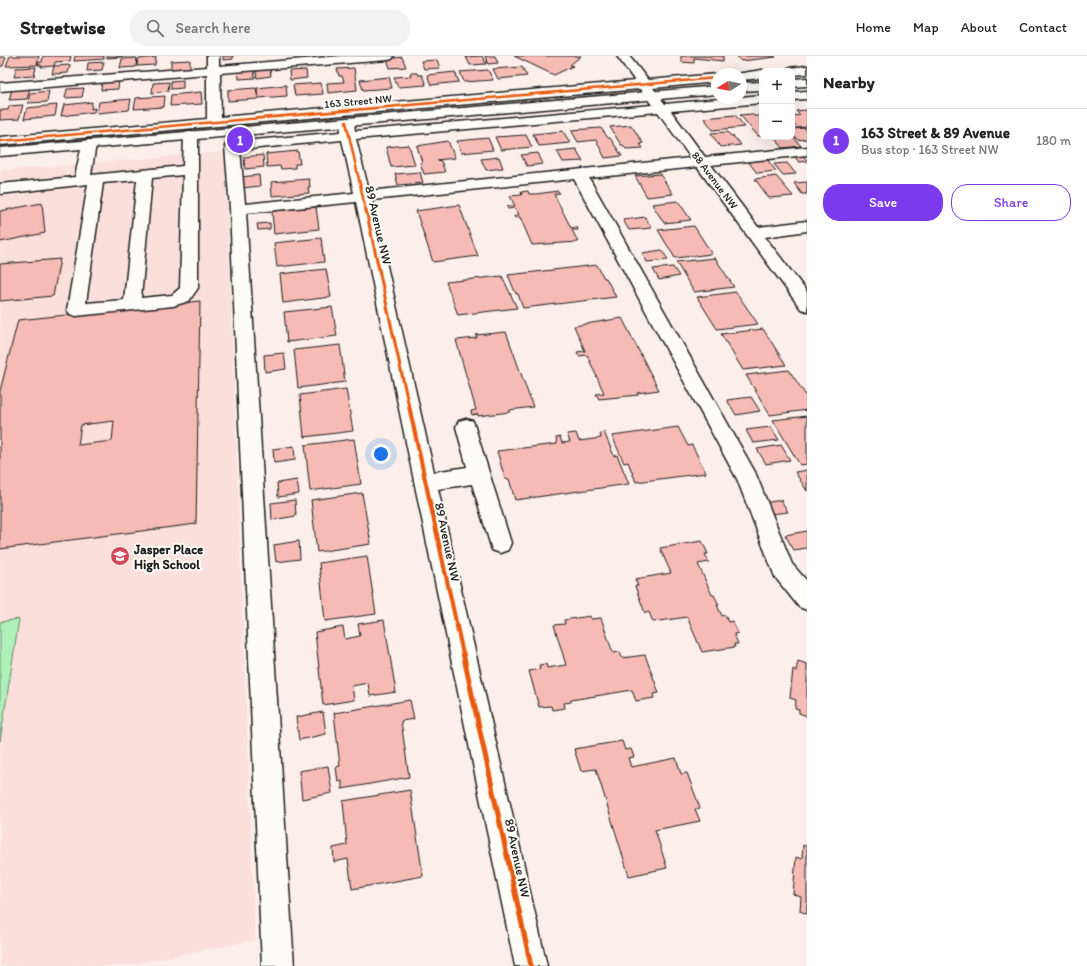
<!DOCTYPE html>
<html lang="en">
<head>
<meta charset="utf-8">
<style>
	body { margin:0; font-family:Itim,sans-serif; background:#f2f2f2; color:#222 }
	.controls { position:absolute; right:12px; top:12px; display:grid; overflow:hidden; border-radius:8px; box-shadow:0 4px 16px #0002 }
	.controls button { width:36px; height:36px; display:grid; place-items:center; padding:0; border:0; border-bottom:1px solid #e0e0e0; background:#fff; color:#222; font:20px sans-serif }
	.compass { position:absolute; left:711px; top:12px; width:36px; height:36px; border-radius:50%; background:#fff; box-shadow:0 4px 16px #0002; rotate:260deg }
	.you { position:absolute; left:381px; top:398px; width:14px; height:14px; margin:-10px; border:3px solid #fff; border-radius:50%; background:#1a73e8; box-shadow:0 0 0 6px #1a73e833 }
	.badge { display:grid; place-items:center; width:26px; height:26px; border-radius:50%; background:#7c3aed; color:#fff; font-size:13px; font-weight:700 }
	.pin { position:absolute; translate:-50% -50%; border:2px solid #fff; box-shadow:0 1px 4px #0006 }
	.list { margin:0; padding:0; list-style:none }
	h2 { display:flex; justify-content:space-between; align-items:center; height:52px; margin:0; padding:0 16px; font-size:17px }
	h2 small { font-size:13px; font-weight:400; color:#767676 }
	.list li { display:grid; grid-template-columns:26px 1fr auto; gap:12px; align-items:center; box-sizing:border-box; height:64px; padding:0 16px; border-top:1px solid #e0e0e0 }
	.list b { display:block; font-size:15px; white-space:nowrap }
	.list p { margin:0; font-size:13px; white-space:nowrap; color:#767676 }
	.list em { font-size:13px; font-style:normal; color:#767676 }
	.actions { display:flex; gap:8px; padding:12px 16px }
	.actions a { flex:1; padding:9px 0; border:1px solid #7c3aed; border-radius:16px; text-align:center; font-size:14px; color:#7c3aed }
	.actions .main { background:#7c3aed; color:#fff }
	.icon { flex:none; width:22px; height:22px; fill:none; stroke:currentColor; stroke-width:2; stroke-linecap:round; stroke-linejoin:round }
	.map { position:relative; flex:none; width:807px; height:910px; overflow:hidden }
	header { display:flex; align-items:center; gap:24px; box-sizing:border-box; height:56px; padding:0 20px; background:#fff; border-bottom:1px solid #e0e0e0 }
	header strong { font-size:19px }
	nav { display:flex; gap:22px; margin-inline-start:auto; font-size:14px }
	.search { width:280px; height:36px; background:#f2f2f2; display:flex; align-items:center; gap:10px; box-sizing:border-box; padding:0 14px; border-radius:16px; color:#767676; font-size:15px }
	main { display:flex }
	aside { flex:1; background:#fff }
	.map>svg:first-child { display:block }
	.built { fill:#fadfda }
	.green { fill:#aef1ba; stroke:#65866b }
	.building { fill:#f7bbb6; stroke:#1c1c1c; fill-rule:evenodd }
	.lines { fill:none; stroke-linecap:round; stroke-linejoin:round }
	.minor-casing { stroke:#1c1c1c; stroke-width:3 }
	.major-casing { stroke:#1c1c1c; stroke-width:3 }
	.minor { fill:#fdfcf7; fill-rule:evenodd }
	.major { fill:#fdfcf7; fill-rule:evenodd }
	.cycleway-far3-casing { stroke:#fdfcf7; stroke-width:4 }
	.cycleway-far2-casing { stroke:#fdfcf7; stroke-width:5 }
	.cycleway-far1-casing { stroke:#fdfcf7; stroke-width:6 }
	.cycleway-casing { stroke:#fdfcf7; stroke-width:8 }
	.cycleway-far3 { stroke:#e8590c; stroke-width:2.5 }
	.cycleway-far2 { stroke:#e8590c; stroke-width:3 }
	.cycleway-far1 { stroke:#e8590c; stroke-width:4 }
	.cycleway { stroke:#e8590c; stroke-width:5 }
	.labels { text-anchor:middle; stroke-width:4; stroke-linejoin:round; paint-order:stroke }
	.far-street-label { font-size:11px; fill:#1c1c1c; stroke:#fdfcf7 }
	.street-label { font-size:13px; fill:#1c1c1c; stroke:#fdfcf7 }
	.poi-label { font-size:13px; font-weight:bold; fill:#1c1c1c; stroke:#fdfcf7; text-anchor:start }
</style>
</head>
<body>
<header>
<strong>Streetwise</strong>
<div class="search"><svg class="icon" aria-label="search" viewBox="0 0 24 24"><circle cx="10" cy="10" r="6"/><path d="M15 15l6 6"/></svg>Search here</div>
<nav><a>Home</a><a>Map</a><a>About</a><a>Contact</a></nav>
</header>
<main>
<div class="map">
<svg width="807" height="910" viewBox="0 0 807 910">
	<rect width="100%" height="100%" fill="#fcefea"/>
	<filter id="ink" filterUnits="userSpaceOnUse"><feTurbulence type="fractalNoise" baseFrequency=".025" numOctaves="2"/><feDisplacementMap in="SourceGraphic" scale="8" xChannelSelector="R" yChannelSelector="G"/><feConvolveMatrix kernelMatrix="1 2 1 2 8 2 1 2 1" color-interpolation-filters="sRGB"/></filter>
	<g filter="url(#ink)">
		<path class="built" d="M225,96L255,884L123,910H0V115Z"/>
		<path class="green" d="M19,563L0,685V566Z"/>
		<path class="building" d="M10,0H39L37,9L6,10Z
			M43,0H71L70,5L55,6L54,10L41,11V9H38L39,6H42Z
			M75,0H104V3L74,5Z
			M107,0H136L107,2Z
			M223,0H233V3L223,4Z
			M482,0L486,8L470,9L466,1Z
			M485,0H495L498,7L488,8Z
			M514,0H581L570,9L573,10L554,19Z
			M681,0H723V5L694,2V7L681,6Z
			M737,0H775L776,1L741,5Z
			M0,1H6L3,10H0Z
			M156,1L155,9L137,10L138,3Z
			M402,1L406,11L390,12L387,3Z
			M137,2L136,11L120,12L122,3Z
			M190,4V12L171,14V5Z
			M437,4L440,12L424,13L421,5Z
			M104,6L102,14L87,15L88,7Z
			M70,9L68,17L52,18L54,10Z
			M36,11L34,20L14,21L16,12Z
			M522,11L527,20L498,23L493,13Z
			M354,12L357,34L328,37L327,27L344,26L342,20H339L337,13Z
			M270,13L271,20L257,22L256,15Z
			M254,14L255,22L239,23L238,15Z
			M306,14L307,22L290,24L289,15Z
			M488,14L493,24L464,26L460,16Z
			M455,16L459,26L431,29L427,19Z
			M410,17H417L418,19H422L426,29L398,31L394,21L411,20Z
			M389,21L392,32L363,34L360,24Z
			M119,24L118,33L101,34L102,26Z
			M183,24V32L171,33V25Z
			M169,26L168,35L152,37L153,27Z
			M321,27L323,38L295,40L293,29Z
			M286,29L287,40L258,42L257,32Z
			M30,32L27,43L9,44L12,33Z
			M84,32L82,41L65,42L67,33Z
			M256,32L258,43L228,45V34Z
			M49,35L47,46L28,47L30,37Z
			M201,36L202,48L170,50L171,39Z
			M165,40L164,51L134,53L136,42Z
			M131,43L129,54L97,57L99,46Z
			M92,46L91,53L95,52L94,56L61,60L64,49Z
			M23,49L19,63L0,64V54H8L9,50Z
			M57,49L55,60L24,63L27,52Z
			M807,54V71L797,72L792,66V60L800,59L796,55Z
			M752,58L754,60H762V80H758L740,59Z
			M735,59L745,71L713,74L704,62Z
			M631,69L643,87L640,88L643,92L626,93L623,89H621L610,71Z
			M601,72L608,82H610L622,100L605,102L596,84L578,86L571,74Z
			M804,72L807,75V83L798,84L792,78V73Z
			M563,75L570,87L539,90L533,78Z
			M728,76L731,80H733L741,89L720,91L711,77Z
			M526,79L532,91L501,94L495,81Z
			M792,80L801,90L783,92L774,81H792Z
			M488,82L493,94L461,97L457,85Z
			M448,85L455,102L437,104L441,105L445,116L424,118L420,107L422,106L417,90Z
			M409,89L415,109L391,111L386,91Z
			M576,93L583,105L563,106L557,95Z
			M298,95L300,108H295V112L281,113L280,110L267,111L266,98Z
			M538,97L543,108L527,110L521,99Z
			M263,99L264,111L245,113L244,101Z
			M803,99L807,105L799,106L794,100Z
			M499,101L503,112L486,114L481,103Z
			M766,102L776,115L757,117L747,104Z
			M787,107L796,118L783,119L774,108Z
			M420,116L423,127L398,129L395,118Z
			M660,118L673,138L647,141L635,120Z
			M259,119L260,130L242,132L241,121Z
			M776,120L793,140L769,142L755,123Z
			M309,123L310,131H308L309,137L272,140L271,126Z
			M807,126V138H802L794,127Z
			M528,135L529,138H536L558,135L560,137L554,138L571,172L577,171L578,174H572L578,186L532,189L520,161L515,162L514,160L519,159L515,152L508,153L507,150H515L510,140L522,139L521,136Z
			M678,145L691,164L664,167L652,148Z
			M42,147L45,177L0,186V155Z
			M459,149L478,200L433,206L416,155Z
			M316,151L319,173L274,178L272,155Z
			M645,161L652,172L629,174L623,164Z
			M270,167V173L258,174L257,168Z
			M694,170L712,198L675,202L658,174Z
			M321,182L324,206L277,211L274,187Z
			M662,194L668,204L647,206L642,197Z
			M715,202L734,231L694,236L676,206Z
			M60,203L53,240L0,245V208Z
			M597,209L604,222H606L616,241L523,252L518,238H516L508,219Z
			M673,211L679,220L659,224L653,213Z
			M326,213L331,241L283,247L280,218Z
			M502,220L517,252L458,259L446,226Z
			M736,236L758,268L717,273L697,241Z
			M200,245L196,468L0,493V335L18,264ZM114,365L112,385L78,389L81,369Z
			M332,251L337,280L287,286L284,256Z
			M622,262L659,334L637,337L638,339L599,343L596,338L604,337L587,299L579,300L577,296L585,295L574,270Z
			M763,273L786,309L743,314L721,278Z
			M506,276L533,351L510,354V356L478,360V358L472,359L471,355L476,354L456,284L477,282L476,279Z
			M340,289L345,326L298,332L294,294Z
			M284,297L286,313L265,316L264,299Z
			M789,314L807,341V354L770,359L746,319Z
			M346,333L353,375L304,381L300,339Z
			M751,341L760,355L736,359L727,344Z
			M807,360V408L800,409L773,364Z
			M678,371L688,390L692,389L706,417L636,426L628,406L624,407L612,380Z
			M771,371L779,384L753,387L746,374Z
			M604,376L614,400L617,399L629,428L515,444L509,423H505L497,395L557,388L556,382L560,381L562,387L570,386L567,378L576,377L579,385L601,382L600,377Z
			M354,383L361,428L310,435L305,389Z
			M781,389L790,404L766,408L757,393Z
			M294,390L295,404L274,407L273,393Z
			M807,414V435L795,416Z
			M297,424L299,438L278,441L277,427Z
			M362,437L371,488L317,496L311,444Z
			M295,444L296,460L272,464L271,447Z
			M781,444L788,456L771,458L764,447Z
			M807,475V492L794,494L785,479Z
			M299,485L300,503L276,506L274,489Z
			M702,485L708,498H705L709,506L698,508L712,539H714L719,549H717L722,560L725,559L728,566L732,565L738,577L734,578L738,588H734L735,591L702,596L687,561L653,566L649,556L645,557L635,530H638L635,523L671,517L660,492Z
			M367,500L376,558L325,565L319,507Z
			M590,560L591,563L601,562L613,597L620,596L622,602L645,599L659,637L653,638L654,642L636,645L632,634L571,644V646L564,647L565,652L552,654L551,650L539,651L529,615L540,613L539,609L546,608L547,612L566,609L554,569L565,568L564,564Z
			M384,564L396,636L370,640L368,627L352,630L354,644L323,649L315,576L343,571L345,583L360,580L358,568Z
			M798,605L807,608V660L799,657V654L795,653L796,644L790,642L793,613L796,615Z
			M410,644L414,663L401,665L409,721L342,733V725L338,726L336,711L340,710L334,657Z
			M323,656L326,678L299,684L296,661Z
			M622,685L625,694L631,693L634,701L628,702L631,711L676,702L681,718L687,717L700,752L695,753L700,765L655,774L667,812L629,820L596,713L581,715L574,693Z
			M328,710L332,737L302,743L299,715Z
			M410,734L423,820L352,833L348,803L334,806L333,792L347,789L343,745Z
			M803,789L807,791V858L800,855L801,841L793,838L796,801L802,803Z"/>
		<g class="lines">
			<defs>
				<path id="minor" d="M207,0H219V10L341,0H394L392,3L388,4L220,17L221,61L635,25L617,0H629L648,24L717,18V26L653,32L665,48L762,39V47L671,55L705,101L807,91V99L711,109L758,171L807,165V175L765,181L807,236V255L801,253L697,111L589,122L755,416L792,508L807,525V554L799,551L775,521L737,423L574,123L372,144L434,416L467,411L456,371L459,365L466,363L473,365L511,487L508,494L500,497L492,494L472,428L438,433L547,910H515L356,146L246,157L294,910H262L230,153L225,90L227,87L232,86L341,76L340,67L342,64L347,63L352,64L354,67L355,75L652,49L640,33L0,89V81L207,63V18L0,35V27L207,11ZM658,56L691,102L369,135L356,83ZM342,84L354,137L245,148L240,94Z
					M807,10V18L792,19V15H786L788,12Z
					M762,14L765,15H762V22L741,24V18H736Z
					M807,35V43L792,44V36Z
					M191,75L196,76L198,79V232L189,245L173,250L76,260L70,258L67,254L88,128L0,138V128L75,121L82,88L84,85L89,84L94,85L96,88L91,119L183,110L184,79L186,76ZM183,119L180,232L172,239L141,242L152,122ZM137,124L124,244L86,247L103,127Z"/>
				<path id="major" d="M807,22V30L792,31V23Z
					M762,26V34L741,35V27Z
					M717,30V38L0,100V92Z"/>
			</defs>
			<use href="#minor" class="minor-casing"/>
			<use href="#major" class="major-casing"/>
			<use href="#minor" class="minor"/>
			<use href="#major" class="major"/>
			<defs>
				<path id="cycleway-far3" d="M346,66L366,155
					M0,85L717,22"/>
				<path id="cycleway-far2" d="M366,154L409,351"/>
				<path id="cycleway-far1" d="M409,350L463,598"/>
				<path id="cycleway" d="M463,597L531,910"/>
			</defs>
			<use href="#cycleway-far3" class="cycleway-far3-casing"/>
			<use href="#cycleway-far2" class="cycleway-far2-casing"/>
			<use href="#cycleway-far1" class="cycleway-far1-casing"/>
			<use href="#cycleway" class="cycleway-casing"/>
			<use href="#cycleway-far3" class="cycleway-far3"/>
			<use href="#cycleway-far2" class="cycleway-far2"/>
			<use href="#cycleway-far1" class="cycleway-far1"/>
			<use href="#cycleway" class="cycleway"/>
		</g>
	</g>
	<defs>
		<symbol id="school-disc" viewBox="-11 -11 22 22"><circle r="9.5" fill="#d1495b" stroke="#fdfcf7"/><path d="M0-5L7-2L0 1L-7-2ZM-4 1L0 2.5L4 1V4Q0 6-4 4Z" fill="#fff"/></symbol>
	</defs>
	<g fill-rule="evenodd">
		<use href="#school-disc" x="109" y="489" width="22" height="22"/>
	</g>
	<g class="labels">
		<g class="far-street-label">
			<text transform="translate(358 45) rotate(-5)" y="4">163 Street NW</text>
			<text transform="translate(715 124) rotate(53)" y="4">88 Avenue NW</text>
		</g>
		<g class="street-label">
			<text transform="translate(379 169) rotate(77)" y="5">89 Avenue NW</text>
			<text transform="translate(448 486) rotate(78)" y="5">89 Avenue NW</text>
			<text transform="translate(518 802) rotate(78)" y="5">89 Avenue NW</text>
		</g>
		<g class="poi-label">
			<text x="134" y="498">Jasper Place<tspan x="134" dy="15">High School</tspan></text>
		</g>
	</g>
</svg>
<div class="controls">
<button>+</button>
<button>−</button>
</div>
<svg class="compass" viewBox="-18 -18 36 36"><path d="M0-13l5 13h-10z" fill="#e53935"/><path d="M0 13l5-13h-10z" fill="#767676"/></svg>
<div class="you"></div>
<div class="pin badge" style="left:240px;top:84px">1</div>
</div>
<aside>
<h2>Nearby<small></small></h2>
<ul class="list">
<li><span class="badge">1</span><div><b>163 Street &amp; 89 Avenue</b><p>Bus stop · 163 Street NW</p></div><em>180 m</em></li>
</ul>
<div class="actions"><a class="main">Save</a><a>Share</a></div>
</aside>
</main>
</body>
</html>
